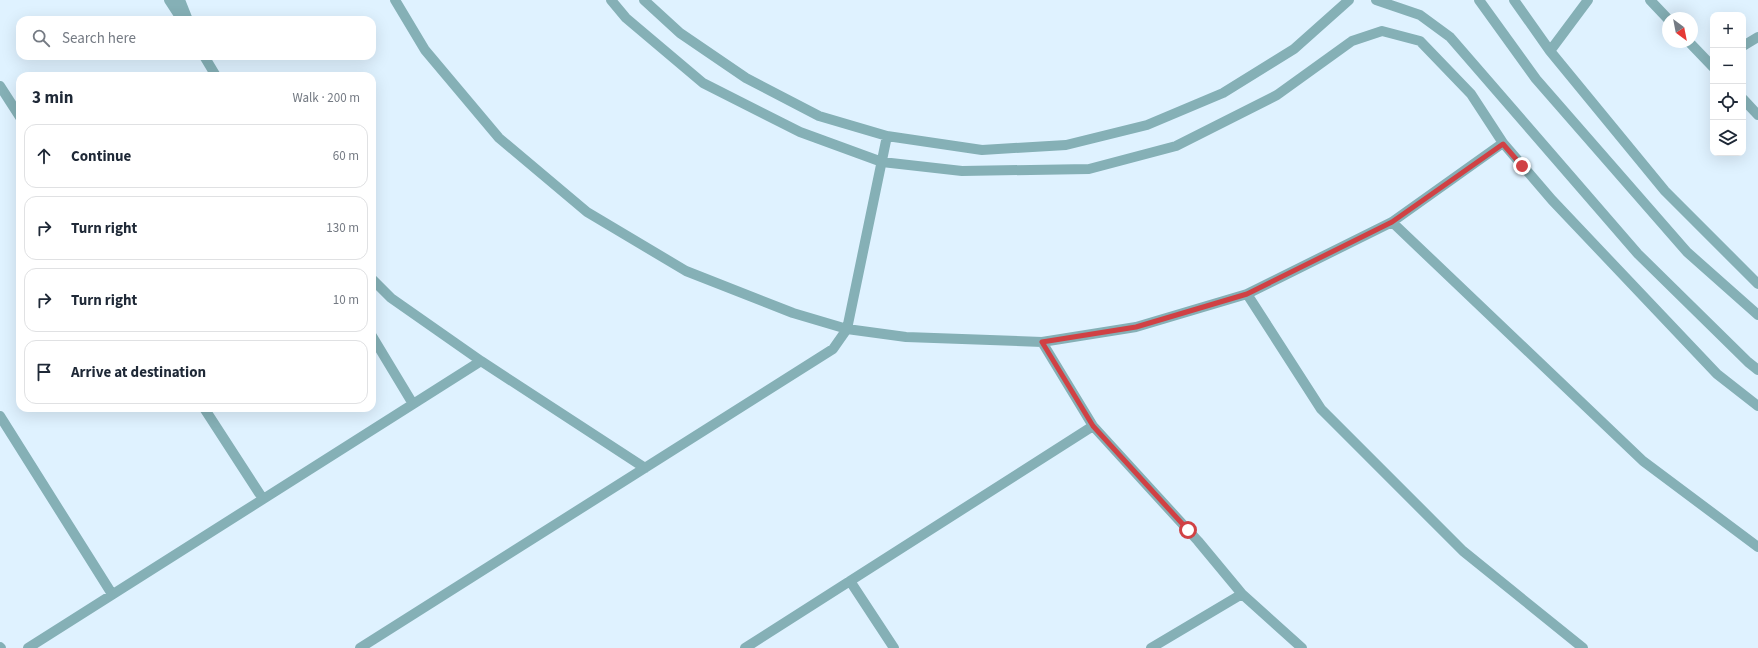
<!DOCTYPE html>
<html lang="en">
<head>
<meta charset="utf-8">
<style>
	body { margin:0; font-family:"Source Sans 3",sans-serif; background:#f6f6f7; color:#1f2937 }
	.controls { position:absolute; right:12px; top:12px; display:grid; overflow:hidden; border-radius:8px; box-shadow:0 4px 16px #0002 }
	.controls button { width:36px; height:36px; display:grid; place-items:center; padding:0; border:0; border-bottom:1px solid #e0e1e3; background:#fff; color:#1f2937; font:20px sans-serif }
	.compass { position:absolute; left:1662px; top:12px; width:36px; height:36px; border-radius:50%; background:#fff; box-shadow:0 4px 16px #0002; rotate:148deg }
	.stop { position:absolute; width:12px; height:12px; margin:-9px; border:3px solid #d04144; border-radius:50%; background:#fff }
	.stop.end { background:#d04144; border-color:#fff; box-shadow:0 1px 4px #0008 }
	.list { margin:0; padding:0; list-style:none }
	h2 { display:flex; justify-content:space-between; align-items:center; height:52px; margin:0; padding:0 16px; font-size:17px }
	h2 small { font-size:13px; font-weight:400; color:#747a83 }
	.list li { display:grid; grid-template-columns:26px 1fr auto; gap:12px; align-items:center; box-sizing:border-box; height:64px; margin:0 8px 8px; padding:0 8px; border:1px solid #e0e1e3; border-radius:12px }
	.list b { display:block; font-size:15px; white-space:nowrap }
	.list em { font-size:13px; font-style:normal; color:#747a83 }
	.icon { flex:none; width:22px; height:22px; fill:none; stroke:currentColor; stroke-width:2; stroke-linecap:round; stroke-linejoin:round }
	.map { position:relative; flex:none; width:1758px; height:648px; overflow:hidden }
	.search { position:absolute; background:#fff; box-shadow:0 4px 16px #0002; left:16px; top:16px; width:360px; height:44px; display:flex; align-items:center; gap:10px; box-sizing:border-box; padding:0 14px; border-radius:12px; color:#747a83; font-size:15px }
	.panel { position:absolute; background:#fff; box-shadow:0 4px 16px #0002; left:16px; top:72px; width:360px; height:340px; border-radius:12px }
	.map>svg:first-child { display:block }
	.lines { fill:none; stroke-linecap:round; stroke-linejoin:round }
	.minor { stroke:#85b0b6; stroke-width:10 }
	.route { stroke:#d04144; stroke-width:5 }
</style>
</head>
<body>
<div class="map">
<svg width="1758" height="648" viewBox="0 0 1758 648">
	<rect width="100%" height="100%" fill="#dff2ff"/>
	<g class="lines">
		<path class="minor" d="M169,0L182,20
			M180,0L188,20
			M395,0L425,50L499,138L587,212L686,271L793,313L847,329L906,337L1042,342L1136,327L1247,294L1392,222L1503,143
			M611,0L626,18L703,83L800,132L882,162L962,171L1089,169L1176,146L1277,95L1352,41L1382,31L1420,41L1471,94L1503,143L1552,200L1717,374L1758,406
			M644,0L680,33L746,78L819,116L887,136L982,150L1066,145L1147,125L1223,93L1294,49L1349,0
			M1376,0L1420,15L1450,37L1638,254L1748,362L1758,370
			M1479,0L1536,79L1687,252L1758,315
			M1514,0L1550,51L1665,191L1758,284
			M1650,0L1668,19
			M1689,42L1713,67
			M1743,46L1758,37
			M1550,51L1588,0
			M204,56L216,76
			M0,86L20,117
			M1743,99L1758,115
			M1392,222L1643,461L1758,547
			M372,279L391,298L481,361L645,468
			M1247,294L1321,409L1463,551L1583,648
			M372,336L413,404
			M1042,342L1093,426L1198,541L1242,594L1302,648
			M204,408L263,499
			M0,416L112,594
			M850,581L894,648
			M0,647L1,648
			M28,648L481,361
			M360,648L833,349L847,329L887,136
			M745,648L1093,426
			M1151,648L1242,594"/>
	</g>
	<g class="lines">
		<path class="route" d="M1188,530L1093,426L1042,342L1136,327L1247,294L1392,222L1503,144L1522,166"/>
	</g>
</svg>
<div class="controls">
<button>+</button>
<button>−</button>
<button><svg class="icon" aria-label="locate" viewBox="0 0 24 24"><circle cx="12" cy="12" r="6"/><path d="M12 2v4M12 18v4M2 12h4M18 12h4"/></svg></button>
<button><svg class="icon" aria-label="layers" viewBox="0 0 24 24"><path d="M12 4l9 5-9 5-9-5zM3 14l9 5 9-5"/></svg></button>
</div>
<svg class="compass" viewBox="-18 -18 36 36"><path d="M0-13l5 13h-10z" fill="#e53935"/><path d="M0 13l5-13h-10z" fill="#747a83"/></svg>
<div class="stop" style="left:1188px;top:530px"></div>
<div class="stop end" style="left:1522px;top:166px"></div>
<div class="search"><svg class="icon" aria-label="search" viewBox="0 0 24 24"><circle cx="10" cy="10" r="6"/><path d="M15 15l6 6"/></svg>Search here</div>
<section class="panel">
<h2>3 min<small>Walk · 200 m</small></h2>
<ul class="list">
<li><svg class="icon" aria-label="ahead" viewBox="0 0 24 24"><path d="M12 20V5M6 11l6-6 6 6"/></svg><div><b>Continue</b></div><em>60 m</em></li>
<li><svg class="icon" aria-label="right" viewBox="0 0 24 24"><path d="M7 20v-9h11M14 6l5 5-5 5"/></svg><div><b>Turn right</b></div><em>130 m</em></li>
<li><svg class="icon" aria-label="right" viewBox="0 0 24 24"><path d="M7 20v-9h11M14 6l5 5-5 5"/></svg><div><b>Turn right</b></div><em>10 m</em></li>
<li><svg class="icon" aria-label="arrive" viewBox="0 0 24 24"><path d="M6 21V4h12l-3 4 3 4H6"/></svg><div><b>Arrive at destination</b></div></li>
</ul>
</section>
</div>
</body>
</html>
